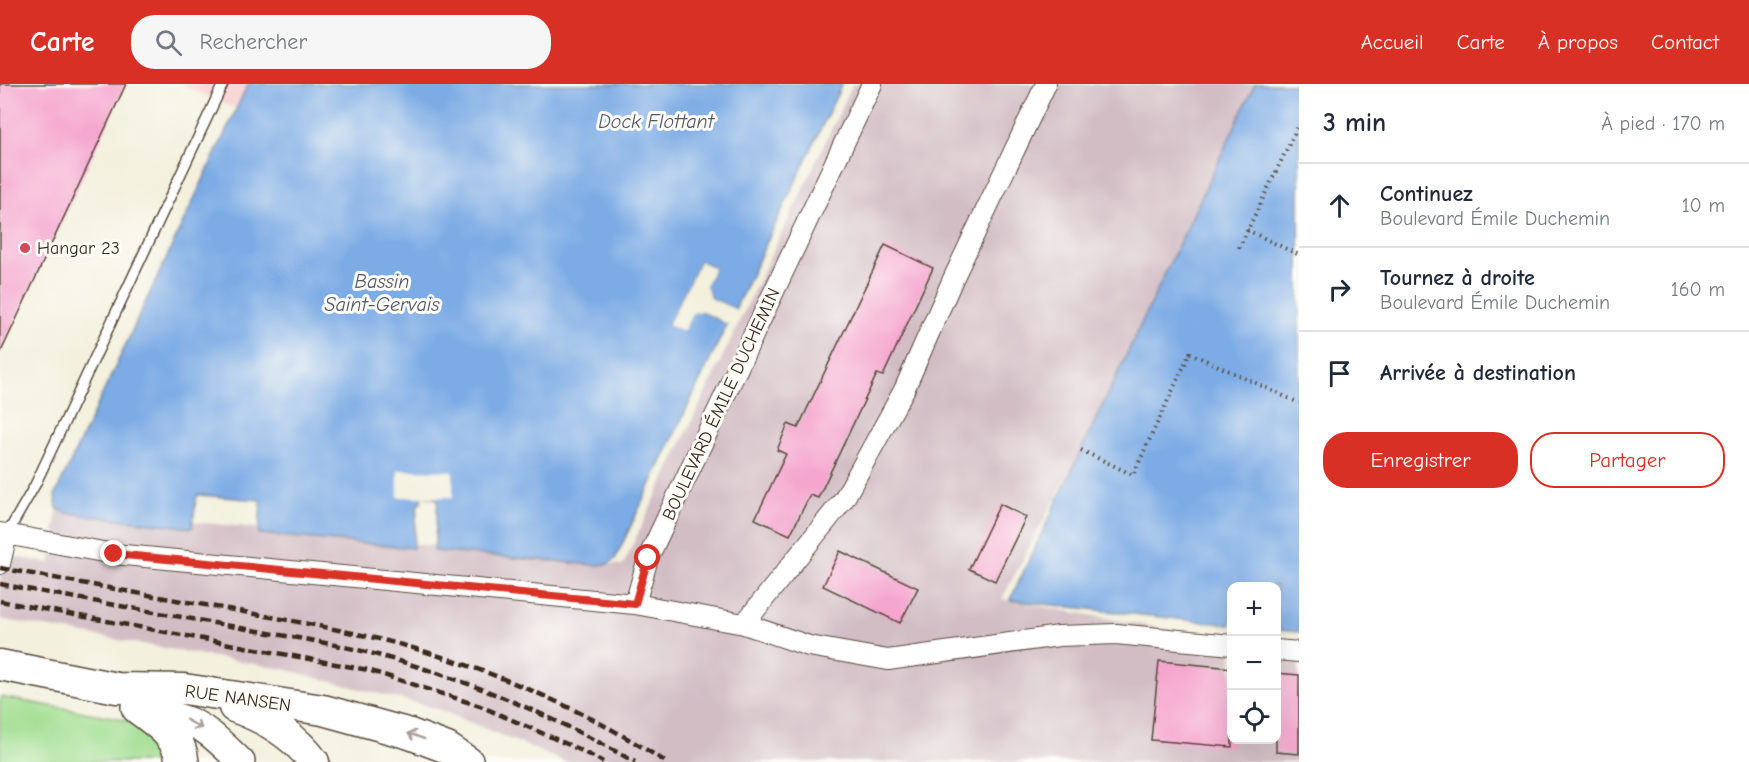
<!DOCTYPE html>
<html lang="fr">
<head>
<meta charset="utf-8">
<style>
	body { margin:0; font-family:"Comic Neue",sans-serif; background:#f6f6f7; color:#1f2937 }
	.controls { position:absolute; right:18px; bottom:18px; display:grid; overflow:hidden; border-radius:12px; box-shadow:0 6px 24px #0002 }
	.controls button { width:54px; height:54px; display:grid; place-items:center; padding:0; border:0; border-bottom:2px solid #e0e1e3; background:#fff; color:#1f2937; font:30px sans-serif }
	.stop { position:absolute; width:18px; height:18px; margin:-14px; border:4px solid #d93025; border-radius:50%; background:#fff }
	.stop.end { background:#d93025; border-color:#fff; box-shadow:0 2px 6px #0008 }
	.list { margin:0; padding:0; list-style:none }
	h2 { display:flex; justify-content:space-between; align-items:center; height:78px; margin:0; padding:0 24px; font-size:26px }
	h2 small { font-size:20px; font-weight:400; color:#747a83 }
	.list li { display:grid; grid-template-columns:39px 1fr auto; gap:18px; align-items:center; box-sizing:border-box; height:84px; padding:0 24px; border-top:2px solid #e0e1e3 }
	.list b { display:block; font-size:22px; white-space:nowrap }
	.list p { margin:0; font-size:20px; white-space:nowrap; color:#747a83 }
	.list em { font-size:20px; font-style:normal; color:#747a83 }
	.actions { display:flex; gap:12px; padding:18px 24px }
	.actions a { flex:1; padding:14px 0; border:2px solid #d93025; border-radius:24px; text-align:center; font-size:21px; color:#d93025 }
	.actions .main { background:#d93025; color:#fff }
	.icon { flex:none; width:33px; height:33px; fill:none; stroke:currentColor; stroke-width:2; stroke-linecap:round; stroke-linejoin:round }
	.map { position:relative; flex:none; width:1299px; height:678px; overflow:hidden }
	header { display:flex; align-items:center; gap:36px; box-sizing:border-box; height:84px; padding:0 30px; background:#d93025; color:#fff }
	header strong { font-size:28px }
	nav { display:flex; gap:33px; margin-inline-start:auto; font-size:21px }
	.search { width:420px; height:54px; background:#f6f6f7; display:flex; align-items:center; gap:15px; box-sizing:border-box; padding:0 21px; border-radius:24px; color:#747a83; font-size:22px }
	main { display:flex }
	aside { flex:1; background:#fff }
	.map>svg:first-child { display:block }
	.built { fill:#f7cfd0 }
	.industrial { fill:#d2bdc5 }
	.green { fill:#a1de91; stroke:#6e8458; stroke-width:1.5 }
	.water { fill:#7babe5; stroke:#5b6a82; stroke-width:1.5 }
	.pier { fill:#f3f0dd }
	.building { fill:#f5a5ce }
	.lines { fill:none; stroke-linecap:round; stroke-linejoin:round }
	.lane-casing { stroke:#57483b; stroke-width:12 }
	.street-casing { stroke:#57483b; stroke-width:22 }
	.secondary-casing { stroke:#57483b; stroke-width:30 }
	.primary-casing { stroke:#57483b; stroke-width:33 }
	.highway-casing { stroke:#57483b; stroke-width:36 }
	.path { stroke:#57483b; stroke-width:4; stroke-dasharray:1.5 4.5; stroke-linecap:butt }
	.lane { stroke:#fff; stroke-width:9 }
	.street { stroke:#fff; stroke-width:20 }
	.secondary { stroke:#fff; stroke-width:27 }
	.primary { stroke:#fff; stroke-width:30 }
	.highway { stroke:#fff; stroke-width:33 }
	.rail { stroke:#3b2a1e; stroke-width:4.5; stroke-dasharray:9 4.5; stroke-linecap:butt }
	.oneway { stroke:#a79f9a }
	.route { stroke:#d93025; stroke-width:8 }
	.poi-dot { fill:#d1495b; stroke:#fdfcf7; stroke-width:2 }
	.labels { text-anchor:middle; stroke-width:6; stroke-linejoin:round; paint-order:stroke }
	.poi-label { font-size:18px; fill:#3b2a1e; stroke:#fdfcf7; text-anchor:start }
	.street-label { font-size:18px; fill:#3b2a1e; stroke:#fdfcf7 }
	.water-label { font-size:20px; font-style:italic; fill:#515764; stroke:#fdfcf7 }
</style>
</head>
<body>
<header>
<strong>Carte</strong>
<div class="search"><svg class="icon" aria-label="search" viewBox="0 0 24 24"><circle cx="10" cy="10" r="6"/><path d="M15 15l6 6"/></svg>Rechercher</div>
<nav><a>Accueil</a><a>Carte</a><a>À propos</a><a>Contact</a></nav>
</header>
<main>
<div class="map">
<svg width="1299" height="678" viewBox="0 0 1299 678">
	<rect width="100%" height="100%" fill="#fdfcf7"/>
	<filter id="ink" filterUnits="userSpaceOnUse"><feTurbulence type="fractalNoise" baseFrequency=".0167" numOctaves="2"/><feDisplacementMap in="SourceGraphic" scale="12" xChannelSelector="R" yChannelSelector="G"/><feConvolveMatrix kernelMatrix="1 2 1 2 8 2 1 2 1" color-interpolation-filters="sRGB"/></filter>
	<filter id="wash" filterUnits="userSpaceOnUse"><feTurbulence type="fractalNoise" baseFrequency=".008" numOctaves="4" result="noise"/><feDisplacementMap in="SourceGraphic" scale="24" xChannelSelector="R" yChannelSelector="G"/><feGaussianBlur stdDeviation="1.35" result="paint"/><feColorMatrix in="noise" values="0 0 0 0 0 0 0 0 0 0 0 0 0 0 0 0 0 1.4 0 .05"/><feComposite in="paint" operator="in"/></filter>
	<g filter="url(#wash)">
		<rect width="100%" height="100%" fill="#f3f0dd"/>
		<path class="built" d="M180,0H248L236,25Z"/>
		<path class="industrial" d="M853,0H1257L1081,366L1002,515L1231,557L1232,656H1276L1277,565L1299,569V678H565L438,625L283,585L0,535V470L51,479L57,424L623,481Z"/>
		<path class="green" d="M0,613L118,634L142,641L163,667L164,678H0Z"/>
		<path class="water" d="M248,0H842L735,225L710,214L706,201L714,184L700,177L668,241L683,248L692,229L702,227L727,240L615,475L608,480L596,481L434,467L438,415L422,412L421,419H418L413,464L259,450L261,416L197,411L192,444L66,429L57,424L55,411Z
			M1255,0H1299V548L1277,546L1276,502H1232L1231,541L1010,516Z"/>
		<path class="pier" d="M700,177L714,184L706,201L710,214L735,225L734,228L707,215L703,201L710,185L701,181L672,240L682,244L690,227L702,224L728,238L727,240L702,227L693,229L683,248L668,241Z
			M398,386L453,387V413H398Z"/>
		<g id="blocks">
			<path class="building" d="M0,0H126L0,270Z
				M885,161L933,184L883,292L877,290L818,414L810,411L790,451L755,435L786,370L777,366L788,340L798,344Z
				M1000,420L1026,433L995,497L969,485Z
				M840,467L918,504L900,539L823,502Z
				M1159,577L1232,584V663L1151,656Z
				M1276,589L1299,591V670L1276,668Z"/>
		</g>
	</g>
	<g filter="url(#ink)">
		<use href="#blocks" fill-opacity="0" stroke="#57483b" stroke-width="1.5"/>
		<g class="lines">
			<defs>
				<path id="lane" d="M7,450L35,401L223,0"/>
				<path id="street" d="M0,449L114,470L635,520L744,540L809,562L888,576L1059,552L1116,550L1232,561
					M0,480L7,450
					M635,520L648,474L872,0
					M744,540L844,415L904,306L953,195L1046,0
					M1276,566L1299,568"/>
				<path id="secondary" d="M141,624C155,627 170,630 183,635C206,642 224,662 241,678"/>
				<path id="primary" d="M0,581L117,604L184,605L323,626L410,650L447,664L468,678
					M234,623C265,634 294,651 314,678"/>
				<path id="highway" d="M138,623C157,638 180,651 182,678"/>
			</defs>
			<use href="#lane" class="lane-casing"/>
			<use href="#street" class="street-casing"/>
			<use href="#secondary" class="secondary-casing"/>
			<use href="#primary" class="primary-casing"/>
			<use href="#highway" class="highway-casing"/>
			<path class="path" d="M1247,146L1299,171
				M1239,164L1299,40
				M1081,366L1133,391L1190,269L1299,319"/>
			<use href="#lane" class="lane"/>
			<use href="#street" class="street"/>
			<use href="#secondary" class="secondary"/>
			<use href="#primary" class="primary"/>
			<use href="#highway" class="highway"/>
			<path class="rail" d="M0,484C76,498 152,512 228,525C287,536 347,546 406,562C497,588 586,626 666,678
				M0,500C80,515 161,529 241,544C290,553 341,560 388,574C475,598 557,634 635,678
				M0,517L368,586L480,622L576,664L603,678"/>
		</g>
		<defs><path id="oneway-shaft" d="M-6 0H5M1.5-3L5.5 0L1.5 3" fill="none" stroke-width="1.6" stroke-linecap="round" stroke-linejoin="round" transform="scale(1.5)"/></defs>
		<g class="oneway">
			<use href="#oneway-shaft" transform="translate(194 640) rotate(28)"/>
			<use href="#oneway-shaft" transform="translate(416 652) rotate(-160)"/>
		</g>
	</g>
	<g class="lines" filter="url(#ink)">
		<path class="route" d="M114,470L635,520L648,474"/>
	</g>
	<circle class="poi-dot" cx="25" cy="164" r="6"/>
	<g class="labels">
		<g class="poi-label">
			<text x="37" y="170">Hangar 23</text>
		</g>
		<g class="street-label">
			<text transform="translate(721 320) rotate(-65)" y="6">BOULEVARD ÉMILE DUCHEMIN</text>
			<text transform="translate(238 614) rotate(8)" y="6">RUE NANSEN</text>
		</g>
		<g class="water-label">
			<text x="656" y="44">Dock Flottant</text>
			<text x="382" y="204">Bassin<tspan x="382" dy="23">Saint-Gervais</tspan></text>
		</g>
	</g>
</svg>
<div class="controls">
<button>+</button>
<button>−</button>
<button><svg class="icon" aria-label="locate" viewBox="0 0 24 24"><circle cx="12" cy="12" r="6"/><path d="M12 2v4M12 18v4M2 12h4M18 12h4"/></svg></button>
</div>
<div class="stop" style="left:648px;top:474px"></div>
<div class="stop end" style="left:114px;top:470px"></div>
</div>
<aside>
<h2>3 min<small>À pied · 170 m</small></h2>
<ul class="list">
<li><svg class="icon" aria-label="ahead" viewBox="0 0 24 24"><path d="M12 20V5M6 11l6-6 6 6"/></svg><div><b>Continuez</b><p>Boulevard Émile Duchemin</p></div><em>10 m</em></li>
<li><svg class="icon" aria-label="right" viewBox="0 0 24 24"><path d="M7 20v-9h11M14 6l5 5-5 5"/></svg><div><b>Tournez à droite</b><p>Boulevard Émile Duchemin</p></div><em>160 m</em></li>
<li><svg class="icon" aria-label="arrive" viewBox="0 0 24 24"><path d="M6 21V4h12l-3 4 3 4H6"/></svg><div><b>Arrivée à destination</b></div></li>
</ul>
<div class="actions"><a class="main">Enregistrer</a><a>Partager</a></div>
</aside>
</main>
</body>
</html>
